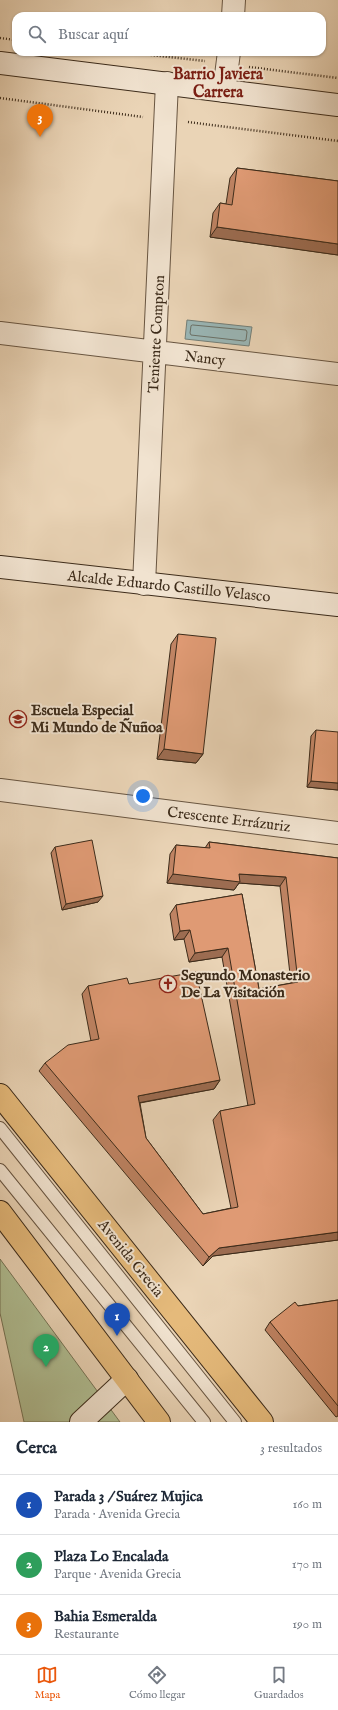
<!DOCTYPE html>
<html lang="es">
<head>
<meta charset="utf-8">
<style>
	body { margin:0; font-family:"IM FELL English",serif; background:#f6f6f7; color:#1f2937 }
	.you { position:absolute; left:143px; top:796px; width:14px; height:14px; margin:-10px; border:3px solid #fff; border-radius:50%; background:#1a73e8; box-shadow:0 0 0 6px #1a73e833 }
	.badge { display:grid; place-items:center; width:26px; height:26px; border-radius:50%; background:#ea580c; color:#fff; font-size:13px; font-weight:700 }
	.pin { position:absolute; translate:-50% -33px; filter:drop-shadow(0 1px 2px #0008) }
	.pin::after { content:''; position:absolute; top:21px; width:14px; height:12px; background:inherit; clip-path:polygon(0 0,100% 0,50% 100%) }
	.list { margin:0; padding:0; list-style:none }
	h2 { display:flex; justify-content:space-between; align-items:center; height:52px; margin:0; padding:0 16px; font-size:17px }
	h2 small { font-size:13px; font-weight:400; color:#747a83 }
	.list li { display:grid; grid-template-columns:26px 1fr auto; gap:12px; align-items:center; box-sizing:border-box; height:60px; padding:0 16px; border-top:1px solid #e0e1e3 }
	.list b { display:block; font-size:15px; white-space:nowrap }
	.list p { margin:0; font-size:13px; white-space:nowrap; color:#747a83 }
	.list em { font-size:13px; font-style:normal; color:#747a83 }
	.icon { flex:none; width:22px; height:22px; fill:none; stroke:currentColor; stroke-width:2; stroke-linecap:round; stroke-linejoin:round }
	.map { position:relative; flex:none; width:338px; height:1422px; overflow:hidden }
	.search { position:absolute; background:#fff; box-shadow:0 1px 3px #0004; left:12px; right:12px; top:12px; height:44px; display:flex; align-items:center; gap:10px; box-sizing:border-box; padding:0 14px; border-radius:12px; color:#747a83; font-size:15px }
	.sheet { height:232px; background:#fff }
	nav { display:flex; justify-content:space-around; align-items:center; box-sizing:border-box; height:56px; border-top:1px solid #e0e1e3; background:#fff; font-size:11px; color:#747a83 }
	nav a { display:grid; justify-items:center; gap:2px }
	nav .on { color:#ea580c }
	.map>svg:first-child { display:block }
	.green { fill:#b0be93; stroke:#767456 }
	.water { fill:#9ab7b7; stroke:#747f78 }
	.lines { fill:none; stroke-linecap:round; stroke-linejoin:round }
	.shore { stroke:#6b7168; stroke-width:1 }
	.lane-casing { stroke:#685541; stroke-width:14 }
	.street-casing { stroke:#685541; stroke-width:24 }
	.secondary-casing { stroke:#3c2b1a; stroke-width:24 }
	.primary-casing { stroke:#3c2b1a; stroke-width:24 }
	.path { stroke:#3c2b1a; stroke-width:2.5; stroke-dasharray:1 2; stroke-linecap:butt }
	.lane { stroke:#f1e3d0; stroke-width:12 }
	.street { stroke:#f1e3d0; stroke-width:22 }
	.secondary { stroke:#f1e3d0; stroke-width:22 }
	.primary { stroke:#e5ba7b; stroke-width:22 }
	.wall { fill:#c08464; stroke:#3c2b1a }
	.shaded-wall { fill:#9c6c51; stroke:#3c2b1a }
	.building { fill:#df9a74; stroke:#3c2b1a }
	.labels { text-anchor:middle; stroke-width:4; stroke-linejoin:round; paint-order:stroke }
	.street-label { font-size:15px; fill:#3c2b1a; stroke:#f1e3d0 }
	.poi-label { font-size:15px; font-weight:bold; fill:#3c2b1a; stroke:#f1e3d0; text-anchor:start }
	.neighbourhood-label { font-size:16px; font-weight:bold; fill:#7a1f14; stroke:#f1e3d0 }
</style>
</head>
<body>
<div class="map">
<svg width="338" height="1422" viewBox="0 0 338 1422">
	<rect width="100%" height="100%" fill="#ead4b6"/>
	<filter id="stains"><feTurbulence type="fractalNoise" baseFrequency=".005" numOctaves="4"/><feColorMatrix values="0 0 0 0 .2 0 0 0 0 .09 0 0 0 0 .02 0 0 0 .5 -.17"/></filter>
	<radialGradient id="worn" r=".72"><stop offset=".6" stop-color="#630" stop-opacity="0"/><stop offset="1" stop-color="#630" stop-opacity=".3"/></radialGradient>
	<path class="green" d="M0,1259L120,1422H24L0,1313Z"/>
	<path class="water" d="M187,320L252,327L249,346L185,339Z"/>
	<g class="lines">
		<path class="shore" d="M193,325L246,330L247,332L246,340L244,341L191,335L190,333L191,326Z"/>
		<defs>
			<path id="lane" d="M0,1128L235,1422
				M0,1170L204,1422"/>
			<path id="street" d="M233,16L234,0
				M224,91L229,52
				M0,333L338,374
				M144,584L167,83
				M0,790L338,833"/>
			<path id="secondary" d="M0,63L338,105
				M0,567L338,605
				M81,1422L127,1379"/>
			<path id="primary" d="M0,1095L262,1422
				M0,1212L159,1422"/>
		</defs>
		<use href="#lane" class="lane-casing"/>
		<use href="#street" class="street-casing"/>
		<use href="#secondary" class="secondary-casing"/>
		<use href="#primary" class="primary-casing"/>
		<path class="path" d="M0,38L16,40
			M124,52L205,61
			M249,67L338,78
			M0,98L143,117
			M188,122L338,141"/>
		<use href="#lane" class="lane"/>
		<use href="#street" class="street"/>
		<use href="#secondary" class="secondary"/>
		<use href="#primary" class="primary"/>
	</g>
	<path class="wall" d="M237,168L338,181V255L210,237L213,213L220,203L226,204L230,178Z
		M178,634L203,754L196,763L157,759L171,644Z
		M316,730L338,790L307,787L311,736Z
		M209,842L338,858V1240L213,1256L203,1266L39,1071L45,1063L91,1041L82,994L88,986L129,984L220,1080L214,1089L140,1103L146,1138L203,1214L231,1208L213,1120L220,1111L248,1106L222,957L189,962L184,939L174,940L170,914L176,905L242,894L259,989L291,983L280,886L239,883L234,890L167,883L170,854L176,845L205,848Z
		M55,847L98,902L62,910L51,853Z
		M338,1300V1416L336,1417L265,1330L270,1322L298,1306Z"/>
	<path class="shaded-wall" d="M217,227L338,244V255L210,237Z
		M164,749L203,754L196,763L157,759Z
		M311,781L338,783V790L307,787Z
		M173,874H239L286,877L280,886L239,883L234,890L167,883Z
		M103,896L98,902L62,910L66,904Z
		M190,930L184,939L174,940L180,931Z
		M228,948L222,957L189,962L195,953Z
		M220,1080L214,1089L132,1104L138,1096Z
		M338,1232V1240L213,1256L203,1266L209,1257L219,1248Z"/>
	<path class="building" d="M237,168L338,181V244L217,227L220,203L232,205Z
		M178,634L216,638L203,754L164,749Z
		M316,730L338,732V783L311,781Z
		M92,840L103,896L66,904L55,847Z
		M209,842L338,858V1232L219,1248L209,1257L45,1063L68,1045L99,1039L88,986L127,978L129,984L196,972L220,1080L138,1096L146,1138L203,1214L238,1207L220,1111L255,1104L228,948L195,953L190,930L180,931L176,905L242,894L259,989L298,982L286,877L239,874L240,882L173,874L176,845L210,848Z
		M338,1300V1406L270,1322L295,1302L298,1306Z"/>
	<defs>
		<symbol id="school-ring" viewBox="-11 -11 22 22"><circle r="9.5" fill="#f1e3d0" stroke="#8f2418" stroke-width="1.5"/><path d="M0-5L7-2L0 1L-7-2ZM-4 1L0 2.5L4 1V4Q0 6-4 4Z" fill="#8f2418"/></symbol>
		<symbol id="church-ring" viewBox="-11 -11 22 22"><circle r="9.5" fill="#f1e3d0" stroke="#8f2418" stroke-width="1.5"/><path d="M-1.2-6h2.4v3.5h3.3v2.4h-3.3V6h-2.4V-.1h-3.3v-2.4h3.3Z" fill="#8f2418"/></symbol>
	</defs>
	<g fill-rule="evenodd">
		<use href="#school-ring" x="8" y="709" width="20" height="20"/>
		<use href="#church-ring" x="158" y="974" width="20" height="20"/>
	</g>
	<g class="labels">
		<g class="street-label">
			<text transform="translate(156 334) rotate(-87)" y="5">Teniente Compton</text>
			<text transform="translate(205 358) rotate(7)" y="5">Nancy</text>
			<text transform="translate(169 586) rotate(6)" y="5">Alcalde Eduardo Castillo Velasco</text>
			<text transform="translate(229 819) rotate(7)" y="5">Crescente Errázuriz</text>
			<text transform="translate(131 1258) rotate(51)" y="5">Avenida Grecia</text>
		</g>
		<g class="poi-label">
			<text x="31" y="715">Escuela Especial<tspan x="31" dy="17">Mi Mundo de Ñuñoa</tspan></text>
			<text x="181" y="980">Segundo Monasterio<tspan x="181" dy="17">De La Visitación</tspan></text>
		</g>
		<g class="neighbourhood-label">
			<text x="218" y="79">Barrio Javiera<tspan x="218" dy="18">Carrera</tspan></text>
		</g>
	</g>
	<rect width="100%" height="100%" filter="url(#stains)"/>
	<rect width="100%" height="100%" fill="url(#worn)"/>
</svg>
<div class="you"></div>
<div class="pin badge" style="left:117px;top:1336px;background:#1a4fb4">1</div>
<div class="pin badge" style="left:46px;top:1367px;background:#2e9e5b">2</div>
<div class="pin badge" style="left:40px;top:137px;background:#e8710a">3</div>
<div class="search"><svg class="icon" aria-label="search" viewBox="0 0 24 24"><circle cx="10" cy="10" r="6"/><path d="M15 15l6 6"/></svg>Buscar aquí</div>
</div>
<section class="sheet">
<h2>Cerca<small>3 resultados</small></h2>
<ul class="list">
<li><span class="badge" style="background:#1a4fb4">1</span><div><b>Parada 3 / Suárez Mujica</b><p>Parada · Avenida Grecia</p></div><em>160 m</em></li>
<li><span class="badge" style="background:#2e9e5b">2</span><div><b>Plaza Lo Encalada</b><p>Parque · Avenida Grecia</p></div><em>170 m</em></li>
<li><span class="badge" style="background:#e8710a">3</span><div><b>Bahia Esmeralda</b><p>Restaurante</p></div><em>190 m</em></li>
</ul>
</section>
<nav>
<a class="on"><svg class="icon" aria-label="map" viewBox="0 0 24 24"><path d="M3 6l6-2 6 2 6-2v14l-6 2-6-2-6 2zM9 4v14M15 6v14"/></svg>Mapa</a>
<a><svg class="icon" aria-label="directions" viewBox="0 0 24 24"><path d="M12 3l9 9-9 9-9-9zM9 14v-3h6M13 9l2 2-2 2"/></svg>Cómo llegar</a>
<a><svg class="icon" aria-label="saved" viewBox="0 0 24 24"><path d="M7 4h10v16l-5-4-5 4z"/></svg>Guardados</a>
</nav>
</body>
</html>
